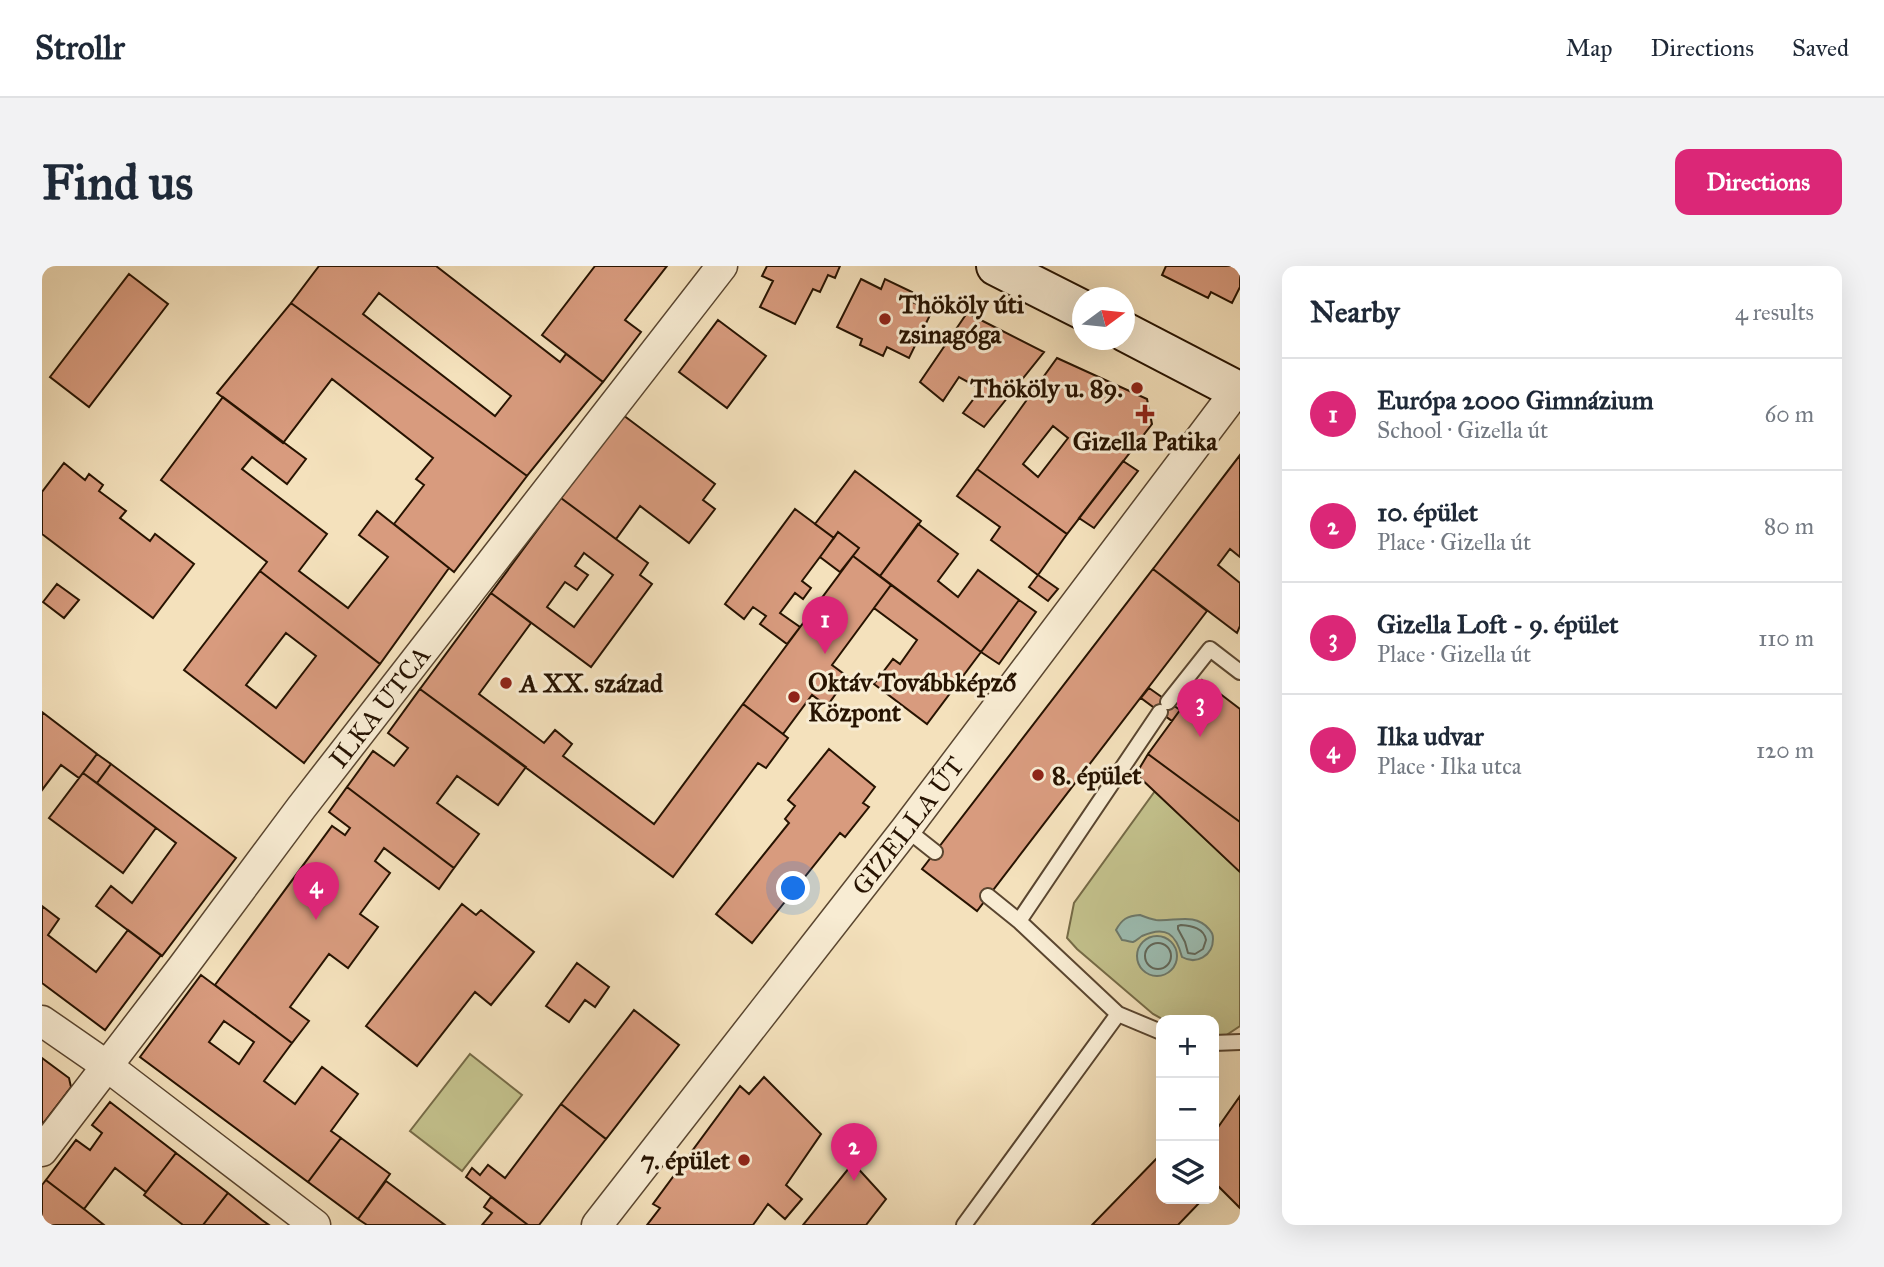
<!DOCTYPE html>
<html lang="en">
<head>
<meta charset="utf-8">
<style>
	body { margin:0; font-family:"IM FELL Great Primer",serif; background:#f2f2f3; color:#1f2937 }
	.controls { position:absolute; right:21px; bottom:21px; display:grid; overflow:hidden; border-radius:14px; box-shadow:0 7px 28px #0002 }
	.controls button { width:63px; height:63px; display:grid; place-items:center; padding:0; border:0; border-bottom:2px solid #e0e1e3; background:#fff; color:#1f2937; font:35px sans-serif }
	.compass { position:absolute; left:1030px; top:21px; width:63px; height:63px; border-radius:50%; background:#fff; box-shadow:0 7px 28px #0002; rotate:75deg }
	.you { position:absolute; left:752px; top:623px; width:24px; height:24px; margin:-18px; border:5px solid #fff; border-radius:50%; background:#1a73e8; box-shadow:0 0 0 10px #1a73e833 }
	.badge { display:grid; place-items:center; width:46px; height:46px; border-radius:50%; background:#db2777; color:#fff; font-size:23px; font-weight:700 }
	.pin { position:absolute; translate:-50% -58px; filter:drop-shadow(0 2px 4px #0008) }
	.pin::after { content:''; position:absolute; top:37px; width:24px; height:21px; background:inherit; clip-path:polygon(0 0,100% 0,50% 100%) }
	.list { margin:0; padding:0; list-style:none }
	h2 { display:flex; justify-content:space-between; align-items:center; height:91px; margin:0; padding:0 28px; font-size:30px }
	h2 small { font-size:23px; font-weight:400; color:#747a83 }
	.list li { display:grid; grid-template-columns:46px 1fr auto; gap:21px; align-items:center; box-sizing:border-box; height:112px; padding:0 28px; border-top:2px solid #e0e1e3 }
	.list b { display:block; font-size:26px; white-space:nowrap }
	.list p { margin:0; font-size:23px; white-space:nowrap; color:#747a83 }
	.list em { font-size:23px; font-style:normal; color:#747a83 }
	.icon { flex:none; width:38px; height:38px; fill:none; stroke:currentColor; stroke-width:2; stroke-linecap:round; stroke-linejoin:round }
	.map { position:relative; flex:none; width:1198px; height:959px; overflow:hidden; border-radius:14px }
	header { display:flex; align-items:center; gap:42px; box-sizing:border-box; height:98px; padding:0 35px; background:#fff; border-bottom:2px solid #e0e1e3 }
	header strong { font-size:33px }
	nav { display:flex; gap:38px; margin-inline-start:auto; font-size:24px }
	.intro { display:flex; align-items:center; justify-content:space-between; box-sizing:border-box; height:168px; padding:0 42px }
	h1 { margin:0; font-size:49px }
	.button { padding:18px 32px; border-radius:14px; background:#db2777; color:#fff; font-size:24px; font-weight:700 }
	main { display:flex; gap:42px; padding:0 42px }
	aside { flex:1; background:#fff; border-radius:14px; box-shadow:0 7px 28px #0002 }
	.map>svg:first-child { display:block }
	.green { fill:#c3c18c; stroke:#756a46; stroke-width:2 }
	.water { fill:#9cbdb2; stroke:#6d796b; stroke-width:2 }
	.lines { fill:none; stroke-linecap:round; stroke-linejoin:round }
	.shore { stroke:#62685a; stroke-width:2 }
	.building { fill:#d89b7e; stroke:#271301; stroke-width:2; fill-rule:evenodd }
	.service-casing { stroke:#5a4630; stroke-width:18 }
	.minor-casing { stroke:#5a4630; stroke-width:33 }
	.secondary-casing { stroke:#271301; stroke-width:42 }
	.service { stroke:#f8ecd3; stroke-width:14 }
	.minor { stroke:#f8ecd3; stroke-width:30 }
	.secondary { stroke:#f8ecd3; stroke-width:38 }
	.poi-dot { fill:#8f2418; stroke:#f8ecd3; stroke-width:2.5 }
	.labels { text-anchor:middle; stroke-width:6; stroke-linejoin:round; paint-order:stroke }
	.poi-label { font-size:26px; font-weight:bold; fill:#271301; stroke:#f8ecd3; text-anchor:start }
	.street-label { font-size:26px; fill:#271301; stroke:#f8ecd3 }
</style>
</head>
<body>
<header>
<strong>Strollr</strong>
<nav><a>Map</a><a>Directions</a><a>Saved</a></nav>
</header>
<div class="intro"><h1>Find us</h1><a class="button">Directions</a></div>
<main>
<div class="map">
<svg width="1198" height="959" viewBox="0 0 1198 959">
	<rect width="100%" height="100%" fill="#f4e1bc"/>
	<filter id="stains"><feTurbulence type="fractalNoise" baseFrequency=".00286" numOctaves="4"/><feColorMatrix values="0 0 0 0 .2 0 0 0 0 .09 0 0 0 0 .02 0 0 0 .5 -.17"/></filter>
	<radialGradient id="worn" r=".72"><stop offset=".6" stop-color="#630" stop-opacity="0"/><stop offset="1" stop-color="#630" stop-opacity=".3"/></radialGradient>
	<path class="green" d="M1113,525L1198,606V760L1183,770L1172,769V754H1122L1111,748L1035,683L1025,672L1032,637Z
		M428,788L480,829L420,905L368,865Z"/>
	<path class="water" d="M1098,649C1103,651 1108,653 1114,654C1132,656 1153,646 1167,663C1170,667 1171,668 1171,673C1171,690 1154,699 1140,691C1134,668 1124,659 1100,670C1097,672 1094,675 1091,676C1089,676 1082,674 1080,674L1074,664C1080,653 1085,650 1098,649Z
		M1095 690a20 20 0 1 1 40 0a20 20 0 1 1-40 0Z"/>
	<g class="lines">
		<path class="shore" d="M1139,659C1150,660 1162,662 1164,674L1161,683L1153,688L1146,687L1143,676L1136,663V660Z
			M1103 690a13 13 0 1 1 26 0a13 13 0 1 1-26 0Z"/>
	</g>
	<path class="building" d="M277,0H394L518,96L524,88L561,116L485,210L249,37ZM337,27L469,130L453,150L321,48Z
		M553,0H625L583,54L599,66L561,116L500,69Z
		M725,0H798L793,12L786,9L778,26L771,23L753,58L718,41L731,15L720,10Z
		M1124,0H1198V21L1190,37L1169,26L1166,32L1120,9Z
		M87,8L126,38L47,141L8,111Z
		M819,13L839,23L843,13L870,26L866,34L890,45L867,92L845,81L841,90L818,79L820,73L795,61Z
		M249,37L485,210L412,306L352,258L382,219L374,213L391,192L290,113L241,177L175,127Z
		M925,47L1002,86L942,161L921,147L939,123L917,111L901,135L878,116Z
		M676,54L724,90L685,142L637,106Z
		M1015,92L1105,133L1110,158L1025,268L935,203ZM1011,160L1026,172L996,211L981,198Z
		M181,131L264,193L245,218L210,191L200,203L285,268L257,305L306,342L346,291L317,269L335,245L407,302L338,398L218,305L225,296L119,214Z
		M581,149L673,218L661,234L673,243L647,277L598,240L574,273L519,232Z
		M1198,189V291L1188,283L1176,299L1198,317V360L1195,367L1111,303Z
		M1081,195L1096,205L1052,262L1037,252Z
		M22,197L43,214L47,208L61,219L57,225L84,245L78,252L108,275L113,268L152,298L111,352L0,268V226Z
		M935,203L1025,268L996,309L949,274L958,261L915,230Z
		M813,205L879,255L838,310L811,290L817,282L796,266L792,272L773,258Z
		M519,232L606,297L598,309L610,318L549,401L449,327ZM542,287L571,309L532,361L505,341L523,316L535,324L546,309L533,300Z
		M753,243L792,272L760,315L769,322L761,333L753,327L738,347L758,361L745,378L718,358L724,350L711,341L702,353L683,338Z
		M876,258L916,288L896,315L916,331L936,304L977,334L939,386L838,310Z
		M796,266L817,282L798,306L778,291Z
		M811,290L849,319L790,399L806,411L785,440L770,429L741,468L701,438Z
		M1111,303L1165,345L935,645L880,603Z
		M218,305L338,398L262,497L142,404ZM244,367L274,390L234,442L204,419Z
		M996,309L1016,323L1006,335L987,321Z
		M15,318L37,334L22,352L1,336Z
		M849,319L939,386L885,458L832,418L851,393L858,398L875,374L832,342Z
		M449,327L489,357L437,428L502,477L513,464L530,478L521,490L612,558L701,438L746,472L724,502L716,497L631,611L378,423Z
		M977,334L994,346L957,398L939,386Z
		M1160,414L1198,443V556L1106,488Z
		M1107,422L1138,444L1130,455L1099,432Z
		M378,423L484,501L456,539L415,510L395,537L437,568L412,602L305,521L331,485L352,500L366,482L346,467Z
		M0,446L55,488L37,512L19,499L0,524Z
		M787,483L833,521L821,537L827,541L803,571L798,567L710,677L674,648L747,557L743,553L753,540L746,534Z
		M55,488L69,498L55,517L41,507Z
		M1106,488L1198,556V606L1094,508Z
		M69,498L194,592L120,690L54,640L69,620L90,637L134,577L55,517Z
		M41,507L114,562L81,607L7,552Z
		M305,521L412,602L397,623L342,582L333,595L348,607L318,648L336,661L306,702L287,688L248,741L267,755L250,777L173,719L290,560L303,569L308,562L287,546Z
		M420,638L434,649L439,644L492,686L449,739L433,726L375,800L324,760Z
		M0,640L17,653L6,669L54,706L86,664L119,689L63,764L0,717Z
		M535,697L567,721L553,741L543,734L527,756L504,740Z
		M159,709L250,777L222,815L253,838L280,801L316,828L289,865L299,872L266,916L98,791ZM182,755L212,776L197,798L167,776Z
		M592,744L637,779L564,873L519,838Z
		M0,792L27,812L29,821L0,859Z
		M722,811L779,868L744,919L760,933L743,953L726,938L711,959H605L618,942L611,938L698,820L707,828Z
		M1198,830V942L1175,919L1172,922V867Z
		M68,836L134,887L104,926L73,902L42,943L4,914L34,874L48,884L60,867L50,859Z
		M519,838L564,873L497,959H486L424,911L430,902L438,909L446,899L463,912Z
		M299,872L348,908L316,953L266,916Z
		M134,887L186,927L161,959H141L102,929Z
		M1119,888V933H1161L1136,959H1050Z
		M811,897L844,933L824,959H761Z
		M4,914L42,943L62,959H0V919Z
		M344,915L403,959H325L316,953Z
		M186,927L220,954L227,959H161Z
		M449,931L486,959H440L450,947L442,941Z"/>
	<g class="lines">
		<defs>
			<path id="service" d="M1126,436L1168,383L1198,406
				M864,563L893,586
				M946,630L977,655
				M1076,748L1119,766
				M1172,777L1198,776
				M922,959L1076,748L977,655L1118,446"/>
			<g id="minor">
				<path d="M0,755L65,800L273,959"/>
				<path id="s1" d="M0,885L140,702L259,542L680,0"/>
				<path id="s2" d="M555,959L864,563L1198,120"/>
			</g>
			<path id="secondary" d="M954,0L1041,44
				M1083,66L1198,126"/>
		</defs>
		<use href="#service" class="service-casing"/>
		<use href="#minor" class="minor-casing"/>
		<use href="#secondary" class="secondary-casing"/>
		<use href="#service" class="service"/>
		<use href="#minor" class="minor"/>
		<use href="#secondary" class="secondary"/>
	</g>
	<g class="poi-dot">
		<circle cx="843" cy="53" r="7"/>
		<circle cx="1095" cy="122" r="7"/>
		<path d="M1099.5 137.5h7v7h7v7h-7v7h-7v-7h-7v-7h7z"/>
		<circle cx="464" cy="417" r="7"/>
		<circle cx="752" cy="431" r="7"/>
		<circle cx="996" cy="509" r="7"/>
		<circle cx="702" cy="894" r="7"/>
	</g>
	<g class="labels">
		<g class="poi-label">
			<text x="857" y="47">Thököly úti<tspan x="857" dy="30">zsinagóga</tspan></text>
			<text x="1081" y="131" text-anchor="end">Thököly u. 89.</text>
			<text x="1103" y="184" text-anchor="middle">Gizella Patika</text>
			<text x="766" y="425">Oktáv Továbbképző<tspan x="766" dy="30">Központ</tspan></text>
			<text x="478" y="426">A XX. század</text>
			<text x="1010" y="518">8. épület</text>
			<text x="688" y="903" text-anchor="end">7. épület</text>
		</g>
		<g class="street-label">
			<text dy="9" stroke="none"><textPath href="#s1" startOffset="558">ILKA UTCA</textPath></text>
			<text dy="9" stroke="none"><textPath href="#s2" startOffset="506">GIZELLA ÚT</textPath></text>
		</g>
	</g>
	<rect width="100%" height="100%" filter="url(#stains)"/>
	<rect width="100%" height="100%" fill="url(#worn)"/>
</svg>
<div class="controls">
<button>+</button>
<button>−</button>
<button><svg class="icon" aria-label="layers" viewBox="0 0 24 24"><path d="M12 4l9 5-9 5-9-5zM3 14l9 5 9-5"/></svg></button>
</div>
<svg class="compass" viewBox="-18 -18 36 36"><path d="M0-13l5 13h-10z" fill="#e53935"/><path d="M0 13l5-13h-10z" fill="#747a83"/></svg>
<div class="you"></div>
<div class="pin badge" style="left:783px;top:388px">1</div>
<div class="pin badge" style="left:812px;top:915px">2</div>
<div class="pin badge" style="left:1158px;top:471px">3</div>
<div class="pin badge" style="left:274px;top:654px">4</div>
</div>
<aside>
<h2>Nearby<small>4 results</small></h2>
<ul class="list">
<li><span class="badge">1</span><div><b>Európa 2000 Gimnázium</b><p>School · Gizella út</p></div><em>60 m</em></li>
<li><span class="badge">2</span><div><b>10. épület</b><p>Place · Gizella út</p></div><em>80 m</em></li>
<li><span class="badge">3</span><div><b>Gizella Loft - 9. épület</b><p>Place · Gizella út</p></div><em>110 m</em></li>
<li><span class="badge">4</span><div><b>Ilka udvar</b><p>Place · Ilka utca</p></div><em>120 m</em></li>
</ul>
</aside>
</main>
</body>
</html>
